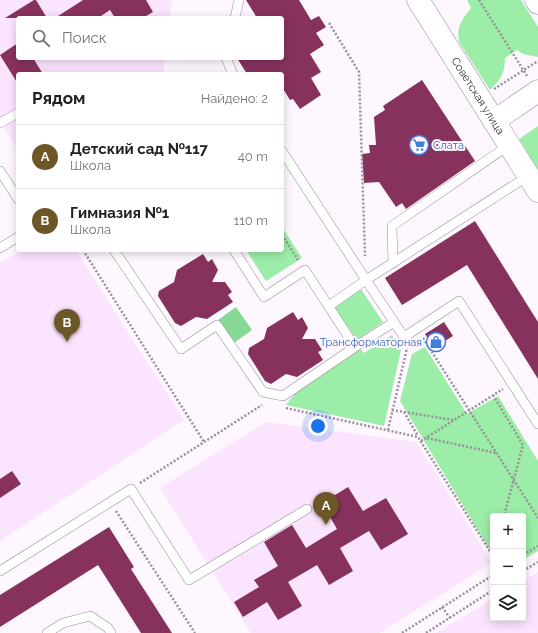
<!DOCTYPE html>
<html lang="ru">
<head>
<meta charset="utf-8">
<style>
	body { margin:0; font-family:Raleway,sans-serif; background:#f2f2f2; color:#202124 }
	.controls { position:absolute; right:12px; bottom:12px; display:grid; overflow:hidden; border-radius:4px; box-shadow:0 2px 10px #0003 }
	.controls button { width:36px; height:36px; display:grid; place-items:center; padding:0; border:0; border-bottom:1px solid #e0e0e0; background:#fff; color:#202124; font:20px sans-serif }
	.you { position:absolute; left:318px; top:426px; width:14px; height:14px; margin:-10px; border:3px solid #fff; border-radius:50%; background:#1a73e8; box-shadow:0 0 0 6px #1a73e833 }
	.badge { display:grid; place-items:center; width:26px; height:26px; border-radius:50%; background:#6e5727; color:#fff; font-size:13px; font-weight:700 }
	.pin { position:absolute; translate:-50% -33px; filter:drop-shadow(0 1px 2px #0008) }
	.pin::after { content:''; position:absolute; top:21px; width:14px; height:12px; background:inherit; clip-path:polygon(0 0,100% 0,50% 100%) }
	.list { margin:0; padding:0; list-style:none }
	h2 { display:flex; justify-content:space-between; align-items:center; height:52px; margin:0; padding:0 16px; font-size:17px }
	h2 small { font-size:13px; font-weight:400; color:#757577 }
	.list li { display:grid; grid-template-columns:26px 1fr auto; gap:12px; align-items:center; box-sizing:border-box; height:64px; padding:0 16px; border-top:1px solid #e0e0e0 }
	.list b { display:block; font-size:15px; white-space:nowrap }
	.list p { margin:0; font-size:13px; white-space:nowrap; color:#757577 }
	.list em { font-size:13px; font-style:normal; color:#757577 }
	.icon { flex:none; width:22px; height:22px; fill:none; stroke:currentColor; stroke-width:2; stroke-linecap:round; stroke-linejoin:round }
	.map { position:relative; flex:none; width:538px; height:633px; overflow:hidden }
	.search { position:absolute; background:#fff; box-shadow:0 2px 10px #0003; left:16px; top:16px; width:268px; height:44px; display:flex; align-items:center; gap:10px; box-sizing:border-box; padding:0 14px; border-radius:4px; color:#757577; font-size:15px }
	.panel { position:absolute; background:#fff; box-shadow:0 2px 10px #0003; left:16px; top:72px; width:268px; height:180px; border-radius:4px }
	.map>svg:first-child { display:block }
	.built { fill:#fbe4fe }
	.green { fill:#9beda8 }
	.forest { fill:#87da95 }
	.building { fill:#87325d }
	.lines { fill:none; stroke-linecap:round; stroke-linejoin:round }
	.service-casing { stroke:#99899b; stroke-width:10 }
	.tertiary-casing { stroke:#99899b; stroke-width:23 }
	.path { stroke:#989199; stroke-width:2.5; stroke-dasharray:2 2; stroke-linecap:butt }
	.service { stroke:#fff; stroke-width:9 }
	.tertiary { stroke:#fff; stroke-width:22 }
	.labels { text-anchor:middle; stroke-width:4; stroke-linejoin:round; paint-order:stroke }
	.street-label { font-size:11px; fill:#352e36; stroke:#fef7ff }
	.shop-label { font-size:11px; fill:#366cbe; stroke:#fef7ff; text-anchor:start }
</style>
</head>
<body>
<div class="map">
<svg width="538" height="633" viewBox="0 0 538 633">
	<rect width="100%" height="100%" fill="#fef7ff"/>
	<path class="built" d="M0,0H172L170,18H18V58H165L163,74H18V150L0,121Z
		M22,250H76L184,420L0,541V263Z
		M266,422L416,442L492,563L379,633H251L160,488Z
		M538,572V633H436L493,599V618H523V581Z"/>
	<path class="green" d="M467,0H521L538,27V57L523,54L517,50L505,58C505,72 501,80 490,90L459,42C456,26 462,20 471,8Z
		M538,126V170L519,139Z
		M282,227L302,258L266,281L246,250H282Z
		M357,283L383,322L357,340L330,301Z
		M392,335L401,350L384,426L286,405L301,386L360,349L364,353Z
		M425,347L467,414L498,396L538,461V551L523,560V516H493V555L400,401L412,354Z"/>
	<path class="forest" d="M236,307L252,330L234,343L218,320Z"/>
	<path class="building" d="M34,0H36L47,18H5Z
		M83,0H146L153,12L143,18H115L110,10L98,18H55Z
		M246,0H299L311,20L319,16L326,27L316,33L324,45L310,54L321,72L311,78L321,95L300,109L293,99L290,100L282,87V74H247L237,58H282V18H257Z
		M18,43V58H33L43,74H18V84L0,55Z
		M422,80L475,161L406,209L402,203L396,207L379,182L364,183L362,154L370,153L369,145H376L374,117L385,110L383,106Z
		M475,221L538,322V379L467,265L402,305L385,278Z
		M203,254L208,262L212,259L218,270L212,282H225L232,292L228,295L233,302L207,319L196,317L181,326L175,323L158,296L159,291L174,282L177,270Z
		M293,312L298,320L302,317L308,328L302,339H315L322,350L318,352L323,360L297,377L286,374L271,384L265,381L248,354L249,348L264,339L267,328Z
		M444,322L453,336L434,348L425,334Z
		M12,471L21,484L0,498V479Z
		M348,487L363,511L386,498L408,534L381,550L369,531L340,548L353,571L329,585L317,565L288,582L302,606L278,620L267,602L243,617L234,602L259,587L254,580L278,566L264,542L292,525L306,548L337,529L322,503Z
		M109,527L134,567L131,569L172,633H141L98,565L0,627V595Z"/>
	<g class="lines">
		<defs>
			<path id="service" d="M235,18L239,0
				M226,58L233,74
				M0,123L18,113
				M282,151L366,280L528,176
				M0,171L18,199
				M0,248L18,237
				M114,250L181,349L217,325L263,392L283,396L355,347
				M234,250L264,297L305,270L355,347L394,322
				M393,263L392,226L509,145
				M329,306L366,280L404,337L459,301L538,424
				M0,571L131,489L189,580L307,509
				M47,633L63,623L90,616L108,628L111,633"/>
			<g id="tertiary">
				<path id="s1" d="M418,0L538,191"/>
				<path d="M536,0L538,3"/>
				<path d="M494,121L538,91"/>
			</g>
		</defs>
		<use href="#service" class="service-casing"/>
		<use href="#tertiary" class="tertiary-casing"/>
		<path class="path" d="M479,0L527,76
			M329,23L359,72L365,256
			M494,89L538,61
			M282,235L298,260
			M83,250L204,442
			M423,338L538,518
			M493,395L523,445L504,516
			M286,408L418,437L493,556
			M392,410L453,420
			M404,412L418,436
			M388,430L407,348
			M427,438L496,453
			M421,441L503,389
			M140,483L262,405
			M116,511L195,633
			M523,555L538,546
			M523,571L538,562
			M442,607L450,618
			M402,633L493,575
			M426,633L493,590"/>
		<use href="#service" class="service"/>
		<use href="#tertiary" class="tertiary"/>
	</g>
	<defs>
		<symbol id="supermarket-ring" viewBox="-11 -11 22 22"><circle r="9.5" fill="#fef7ff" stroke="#3f7fe0" stroke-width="1.5"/><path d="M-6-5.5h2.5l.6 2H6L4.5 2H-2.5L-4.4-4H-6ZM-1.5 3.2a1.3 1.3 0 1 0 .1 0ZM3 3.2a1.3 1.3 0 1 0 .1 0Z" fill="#3f7fe0"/></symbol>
		<symbol id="shop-ring" viewBox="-11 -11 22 22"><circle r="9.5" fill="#fef7ff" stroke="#3f7fe0" stroke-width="1.5"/><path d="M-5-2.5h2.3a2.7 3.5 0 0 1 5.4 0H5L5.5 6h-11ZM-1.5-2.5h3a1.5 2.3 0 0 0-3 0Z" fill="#3f7fe0"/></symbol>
	</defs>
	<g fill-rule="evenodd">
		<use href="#supermarket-ring" x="408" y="134" width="22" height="22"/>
		<use href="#shop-ring" x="425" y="331" width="22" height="22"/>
	</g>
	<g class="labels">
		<g class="street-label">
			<text dy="4" stroke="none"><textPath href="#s1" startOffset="113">Советская улица</textPath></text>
		</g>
		<g class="shop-label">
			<text x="433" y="149">Слата</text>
			<text x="422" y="346" text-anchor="end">Трансформаторная</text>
		</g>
	</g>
</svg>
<div class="controls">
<button>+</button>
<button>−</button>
<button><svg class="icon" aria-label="layers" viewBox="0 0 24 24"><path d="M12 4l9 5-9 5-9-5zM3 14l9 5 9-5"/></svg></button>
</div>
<div class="you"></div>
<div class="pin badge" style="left:326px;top:525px">A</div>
<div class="pin badge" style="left:67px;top:342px">B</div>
<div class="search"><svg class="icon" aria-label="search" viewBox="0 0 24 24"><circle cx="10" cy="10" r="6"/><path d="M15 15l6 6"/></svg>Поиск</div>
<section class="panel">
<h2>Рядом<small>Найдено: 2</small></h2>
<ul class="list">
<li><span class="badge">A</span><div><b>Детский сад №117</b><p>Школа</p></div><em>40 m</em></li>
<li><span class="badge">B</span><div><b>Гимназия №1</b><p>Школа</p></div><em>110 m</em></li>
</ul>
</section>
</div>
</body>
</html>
